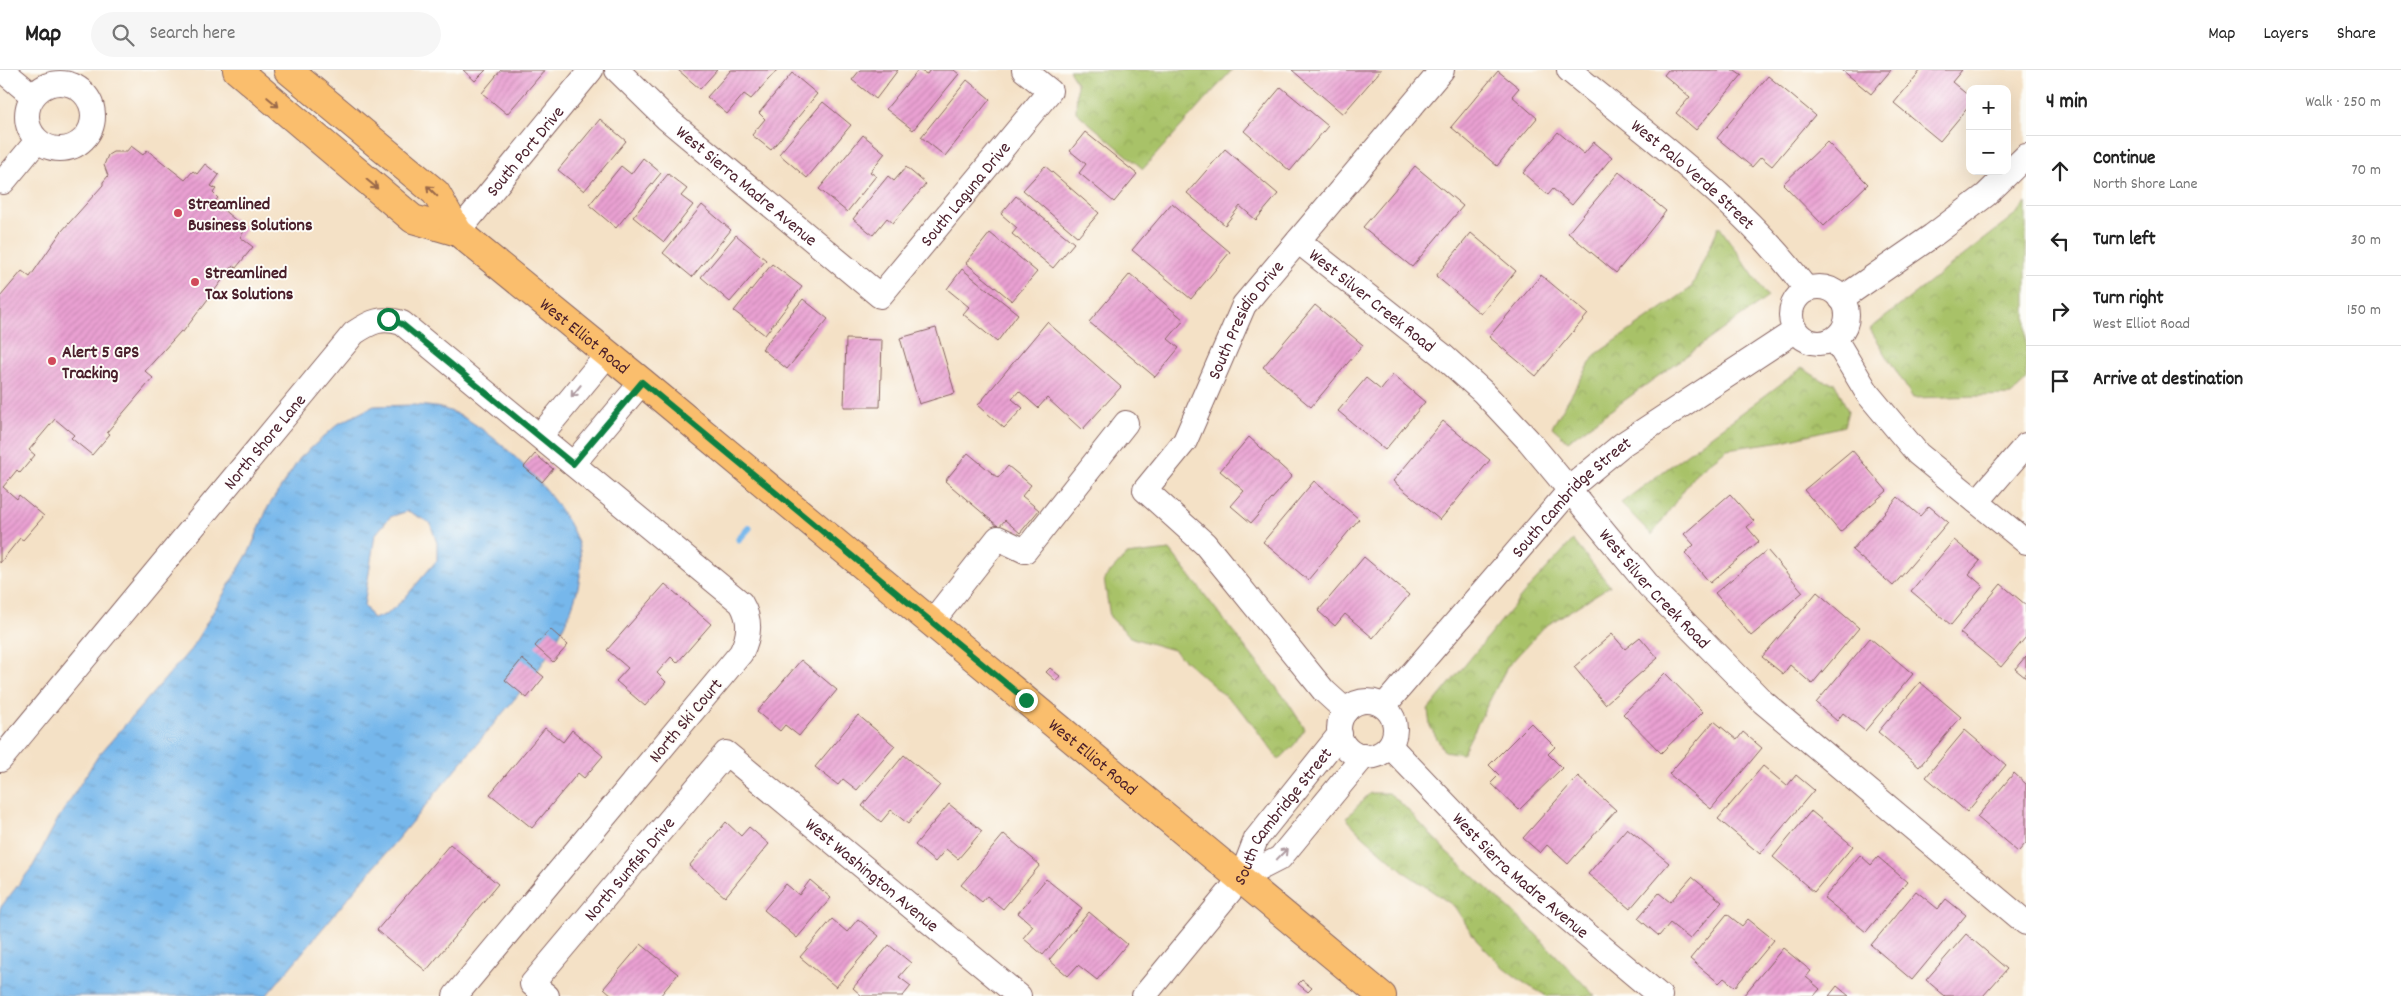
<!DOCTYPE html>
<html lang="en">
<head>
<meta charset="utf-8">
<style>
	body { margin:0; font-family:Dekko,sans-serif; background:#f6f6f6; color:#222 }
	.controls { position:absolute; right:15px; top:15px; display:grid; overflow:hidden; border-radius:10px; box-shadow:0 5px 20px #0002 }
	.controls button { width:45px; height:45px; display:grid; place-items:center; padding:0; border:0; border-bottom:1px solid #e0e0e0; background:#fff; color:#222; font:25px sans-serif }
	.stop { position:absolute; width:15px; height:15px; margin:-11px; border:4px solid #0b8043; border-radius:50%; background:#fff }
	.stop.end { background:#0b8043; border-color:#fff; box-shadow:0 1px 5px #0008 }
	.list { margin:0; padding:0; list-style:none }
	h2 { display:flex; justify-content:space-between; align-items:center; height:65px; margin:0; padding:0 20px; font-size:21px }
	h2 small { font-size:16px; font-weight:400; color:#767676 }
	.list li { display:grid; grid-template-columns:32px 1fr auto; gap:15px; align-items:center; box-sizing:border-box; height:70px; padding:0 20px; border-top:1px solid #e0e0e0 }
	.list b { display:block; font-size:19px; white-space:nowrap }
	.list p { margin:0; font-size:16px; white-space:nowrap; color:#767676 }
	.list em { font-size:16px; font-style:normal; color:#767676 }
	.icon { flex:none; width:28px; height:28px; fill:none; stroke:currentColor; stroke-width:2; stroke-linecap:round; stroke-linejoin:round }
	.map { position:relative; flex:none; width:2026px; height:926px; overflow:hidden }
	header { display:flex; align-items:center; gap:30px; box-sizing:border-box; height:70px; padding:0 25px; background:#fff; border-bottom:1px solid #e0e0e0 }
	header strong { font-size:24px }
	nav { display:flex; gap:28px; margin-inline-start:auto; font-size:18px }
	.search { width:350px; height:45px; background:#f6f6f6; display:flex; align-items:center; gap:12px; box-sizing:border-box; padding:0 18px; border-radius:28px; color:#767676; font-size:19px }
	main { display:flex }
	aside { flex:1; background:#fff }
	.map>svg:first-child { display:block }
	.park { fill:url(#park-crowns); stroke:#79704a }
	.water { fill:url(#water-ripples); stroke:#606b8b; fill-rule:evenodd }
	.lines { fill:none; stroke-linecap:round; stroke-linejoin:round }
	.stream { stroke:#76b7eb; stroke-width:7 }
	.building { fill:url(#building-hatch) }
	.minor-casing { stroke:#866361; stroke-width:26 }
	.major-casing { stroke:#866361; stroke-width:30 }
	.minor { stroke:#fff; stroke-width:24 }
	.major { stroke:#fabe6d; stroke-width:28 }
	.oneway { stroke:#996749 }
	.oneway2 { stroke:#ae9aa0 }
	.route { stroke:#0b8043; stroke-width:6 }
	.poi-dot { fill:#d1495b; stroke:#fdfcf7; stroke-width:2 }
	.labels { text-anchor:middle; stroke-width:4; stroke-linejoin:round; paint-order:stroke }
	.street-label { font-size:18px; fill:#4a1f2b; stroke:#fdfcf7 }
	.poi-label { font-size:18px; font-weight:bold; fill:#4a1f2b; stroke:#fdfcf7; text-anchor:start }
</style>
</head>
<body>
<header>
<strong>Map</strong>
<div class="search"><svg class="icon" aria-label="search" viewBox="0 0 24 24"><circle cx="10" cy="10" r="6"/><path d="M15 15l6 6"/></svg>Search here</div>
<nav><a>Map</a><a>Layers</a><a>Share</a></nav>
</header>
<main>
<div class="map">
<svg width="2026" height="926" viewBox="0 0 2026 926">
	<defs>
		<pattern id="park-crowns" width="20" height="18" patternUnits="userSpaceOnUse" patternTransform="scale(1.25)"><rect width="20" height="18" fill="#a8c268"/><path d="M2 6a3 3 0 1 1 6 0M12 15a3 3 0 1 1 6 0" fill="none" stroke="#92a65a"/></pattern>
		<pattern id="water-ripples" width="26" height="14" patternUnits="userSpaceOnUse" patternTransform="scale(1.25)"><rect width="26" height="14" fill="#76b7eb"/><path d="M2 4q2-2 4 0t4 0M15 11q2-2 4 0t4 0" fill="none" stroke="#6394bf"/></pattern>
		<pattern id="building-hatch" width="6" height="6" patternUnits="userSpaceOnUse" patternTransform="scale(1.25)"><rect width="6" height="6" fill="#e9a0d2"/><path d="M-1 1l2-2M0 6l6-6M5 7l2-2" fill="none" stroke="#c989b4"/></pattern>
	</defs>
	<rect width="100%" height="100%" fill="#fdfcf7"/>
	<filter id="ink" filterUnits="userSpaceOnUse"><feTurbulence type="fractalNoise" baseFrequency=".02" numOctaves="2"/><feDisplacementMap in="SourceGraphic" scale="10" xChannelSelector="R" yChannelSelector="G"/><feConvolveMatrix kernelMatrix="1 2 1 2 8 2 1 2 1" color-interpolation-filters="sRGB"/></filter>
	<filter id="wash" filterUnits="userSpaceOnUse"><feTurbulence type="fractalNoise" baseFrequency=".0096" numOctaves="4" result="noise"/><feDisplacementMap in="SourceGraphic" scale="20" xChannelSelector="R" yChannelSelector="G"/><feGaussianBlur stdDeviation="1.12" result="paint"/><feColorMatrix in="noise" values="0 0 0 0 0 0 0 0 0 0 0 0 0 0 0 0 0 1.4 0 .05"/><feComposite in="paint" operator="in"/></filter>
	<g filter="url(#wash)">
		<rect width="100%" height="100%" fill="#f4e1c6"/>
		<path class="park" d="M1069,0H1232L1143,99L1076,42L1077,13Z
			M2026,133V311L2011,325L1913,328L1870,259L2018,143Z
			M1719,156L1768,227L1568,371L1552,357L1595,285L1691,218Z
			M1802,298L1823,311L1835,313L1848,341L1844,356L1783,371L1727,379L1695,404L1652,465L1621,433Z
			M1573,470L1610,516L1544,557L1507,597L1462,684L1444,681L1430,656L1428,640L1525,522Z
			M1170,480L1287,631L1305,659L1294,675L1279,690L1243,642L1173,580L1132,568L1110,547L1104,509L1126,485Z
			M1370,723H1389L1403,735L1447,782L1527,855L1595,926H1547L1527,915L1504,898L1477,871L1454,836L1407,804L1363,766L1346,748Z"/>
		<path class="water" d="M413,335C424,336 437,336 447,340C491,354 571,435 580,481C587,522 556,575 533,607L266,926H0V838L33,796L58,749L98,686L191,579L250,480L268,437L300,388L338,354L374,336ZM408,441L430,453L437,473V490L403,530L387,544L373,549L364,535L375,465L390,447Z"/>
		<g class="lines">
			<path class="stream" d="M739,469L749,458"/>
		</g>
		<g id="blocks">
			<path class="building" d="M463,0H486L475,11Z
				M501,0H545L507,44L482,23Z
				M678,0H717L700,19Z
				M731,0H777L751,29L744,24L727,44L707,27Z
				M860,0H898L876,29L852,10Z
				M918,0L927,4L930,0H954L959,4L913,60L886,39Z
				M1292,0H1381L1343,44Z
				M1668,0H1735L1742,5L1696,60L1676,43L1690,27L1664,5Z
				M1842,0H1891L1871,24Z
				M1921,0H1962L1952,12L1970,27V35L1940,71L1894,33Z
				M1498,1L1519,18L1512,26L1537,48L1497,96L1451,57Z
				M792,3L817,24L771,80L752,65L765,49L759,43Z
				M1768,6L1815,45L1772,96L1761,87L1752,97L1717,68Z
				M967,10L990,29L945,86L921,67Z
				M1281,17L1328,56L1290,101L1244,61Z
				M823,32L851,55L807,108L779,84Z
				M600,49L626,71L584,121L558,100Z
				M1085,62L1137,104L1114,132L1079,103L1086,94L1070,81Z
				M1558,62L1584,84L1594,72L1612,87L1572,135L1553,119L1548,125L1523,103Z
				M863,65L885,83L870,102L876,106L847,142L819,119Z
				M1827,72L1868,114L1824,156L1783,114Z
				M131,76L143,85L147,80L185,110L193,101L197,104L205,94L219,105L211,116L216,119L213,123L218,128L212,135L219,140L221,138L246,159L240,167L253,177L236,198L233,196L183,262L181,261L145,301L153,308L107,362L110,364L92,385L71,368L74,365L55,349L29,380L35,385L20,403L17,400L3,417L17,429L19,425L44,446L23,470L20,468L0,493V227L22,201L30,207L61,162L103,115V112L108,106L104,95L108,85L113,82H126Z
				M1225,79L1278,124L1256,150L1240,136L1225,155L1187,123Z
				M643,88L661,103L616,158L589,135L621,96L631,104Z
				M1045,96L1099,143L1078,167L1023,120Z
				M1415,96L1463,136L1412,197L1363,157Z
				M906,97L926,114L893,153L887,148L873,165L853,149L888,106L894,111Z
				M1619,102L1666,141L1616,203L1568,163Z
				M668,104L687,119L681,126L693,135L664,172L633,147Z
				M1016,126L1074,173L1053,198L1012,164L1017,158L1001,144Z
				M1172,133L1230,182L1191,229L1132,180Z
				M702,135L731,160L692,207L663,183Z
				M990,163L1037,202L1012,231L966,193Z
				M1471,163L1516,201L1481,244L1436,206Z
				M736,165L766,190L730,232L701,207Z
				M772,194L802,217L765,265L734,241Z
				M962,199L1018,244L997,272L963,244L969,237L947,219Z
				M1130,204L1184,250L1168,269L1179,278L1155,307L1089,252Z
				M1541,205L1588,244L1536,306L1489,267Z
				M803,229L828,249L787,299L762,279Z
				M1315,235L1363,275L1311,337L1263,297Z
				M1047,252L1121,317L1082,360L1047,328L1038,338L1019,321L1012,329L1023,338L1004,358L978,335Z
				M936,258L955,323L919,334L900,268Z
				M846,269L882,270L880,337H844Z
				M1393,305L1425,332L1385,380L1338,341L1366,308L1381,320Z
				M1443,351L1490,390L1440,450L1393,411Z
				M1249,367L1292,406L1251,453L1231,436L1244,421L1220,401Z
				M1852,380L1887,421L1840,462L1804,420Z
				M968,383L998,408L1008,396L1031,415L1022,426L1039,440L1020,463L1005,450L999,457L945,411Z
				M535,384L553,399L542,412L524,397Z
				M1314,411L1359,449L1308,510L1263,472Z
				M1730,424L1754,451L1747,457L1759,471L1710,513L1685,483L1694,475L1684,464Z
				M1898,427L1920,446L1929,436L1948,452L1893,516L1852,480Z
				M1954,470L1980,491L1969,504L1983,516L1951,555L1911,521Z
				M1767,480L1803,522L1751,566L1715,523Z
				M1364,487L1409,525L1373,568L1345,544L1335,556L1318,541Z
				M665,514L711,554L677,593L671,587L657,603L666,612L645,636L616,611L628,598L607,580Z
				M2001,514L2026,535V567L2001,597L1960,563Z
				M1817,522L1859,558L1812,614L1790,595L1783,604L1762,587Z
				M550,559L568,575L553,592L535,576Z
				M1612,564L1625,579L1640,567L1658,588L1605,634L1574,597Z
				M1870,568L1913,604L1865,661L1843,643L1837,651L1816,633Z
				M2026,586V608L2015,599Z
				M522,589L544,607L527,628L505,610Z
				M801,590L837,620L799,666L785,655L780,661L757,642Z
				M1050,598L1060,606L1056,611L1046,602Z
				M1665,603L1703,642L1661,683L1623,644Z
				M1920,612L1961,647L1919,697L1878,662Z
				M858,645L895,676L857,720L843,709L838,715L815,697Z
				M1714,651L1737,670L1743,662L1762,678L1711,739L1669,704Z
				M1531,653L1555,677L1548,684L1562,698L1519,740L1491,713L1499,705L1489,695Z
				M545,658L563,672L572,660L603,686L584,708L578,703L532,758L490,724Z
				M1965,660L2006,695L1967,742L1926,707Z
				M904,685L940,715L908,754L891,740L881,752L862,736Z
				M1763,696L1787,716L1796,705L1814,720L1760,784L1718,749Z
				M2014,703L2026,714V773L2018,782L1977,747Z
				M1578,706L1616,740L1568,794L1547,775L1540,783L1523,768Z
				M949,734L982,761L958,789L946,779L935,792L915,775Z
				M1811,741L1853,776L1814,822L1773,787Z
				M726,752L741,766L749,757L769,774L725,827L689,796Z
				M1627,758L1669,793L1630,839L1588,804Z
				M1004,764L1040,795L1003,839L987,826L982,832L961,815Z
				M450,774L498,814L426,901L377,860Z
				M1860,785L1871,795L1878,787L1907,812L1866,862L1824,828Z
				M1692,807L1722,832L1690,869L1670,853L1659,866L1638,848L1659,823L1670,832Z
				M1046,809L1082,838L1043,885L1023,868L1033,856L1018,843Z
				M810,810L831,828L797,868L764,840L786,814L799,825Z
				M1916,821L1938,839L1946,829L1966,845L1912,910L1871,875Z
				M1089,842L1127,874L1097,910L1078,895L1068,906L1049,890Z
				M1727,844L1742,856L1748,849L1774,870L1735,917L1724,908L1719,913L1690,889Z
				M832,849L847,862L858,849L879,866L836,917L800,887Z
				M1966,864L2007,899L1983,926H1945L1926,910Z
				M641,874L678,904L660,926H613L604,918Z
				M889,875L911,893L899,907L911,916L903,926H862L853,918Z
				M1783,878L1811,901L1806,907L1820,919L1814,926H1743Z
				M1302,910L1312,918L1308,922L1298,914Z
				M1837,916L1849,926H1829Z"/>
		</g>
	</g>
	<g filter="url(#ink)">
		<use href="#blocks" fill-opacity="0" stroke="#866361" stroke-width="1"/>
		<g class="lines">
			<defs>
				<g id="minor">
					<path d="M2,0L33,26"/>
					<path id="s1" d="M617,0L666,48L880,226L1050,21L1024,0"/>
					<path id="s2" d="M1569,0C1652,69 1742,132 1807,220"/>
					<circle cx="60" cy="46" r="33"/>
					<path d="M3,112L37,71"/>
					<path id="s3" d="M458,162L591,0"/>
					<path id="s4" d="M1298,171L1442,285L1483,322L1529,371L1649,516L1763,632L2026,853"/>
					<circle cx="1819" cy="245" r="28"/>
					<path d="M1841,229L1932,166L1986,125L2026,86"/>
					<path d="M1835,269L1868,324L1918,384L2026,472"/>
					<path d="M540,366L608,284"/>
					<path d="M573,394L642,312"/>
					<path d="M1977,432L2026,375"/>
					<path d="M932,552L998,468L1025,481L1126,353"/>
					<circle cx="1367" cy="659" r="28"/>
					<path id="s5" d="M1384,636L1577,412L1623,374L1795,261"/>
					<path id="s6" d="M1346,641L1324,621L1205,474L1145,420L1185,371L1244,235L1442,0"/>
					<path id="s7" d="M1390,676L1502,793L1660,926"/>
					<path id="s8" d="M0,690L354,263C372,251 381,247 402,253L741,533C751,550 750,565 741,583L455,926"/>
					<path d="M1241,808L1280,788L1364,686"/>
					<path id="s9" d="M547,926L532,914L726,683L1019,926"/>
					<path id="s10" d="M1144,926L1241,808L1256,769L1340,664"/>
				</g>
				<g id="major">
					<path d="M237,0L413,149L458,162"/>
					<path id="s11" d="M288,0L436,123L458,162L642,312L1382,926"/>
				</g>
			</defs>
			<use href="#minor" class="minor-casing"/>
			<use href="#major" class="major-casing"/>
			<use href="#minor" class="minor"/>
			<use href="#major" class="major"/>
		</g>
		<defs><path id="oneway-shaft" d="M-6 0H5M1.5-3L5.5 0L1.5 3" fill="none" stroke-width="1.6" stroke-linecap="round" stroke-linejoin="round" transform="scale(1.25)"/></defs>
		<g class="oneway">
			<use href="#oneway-shaft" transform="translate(273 32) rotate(40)"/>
			<use href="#oneway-shaft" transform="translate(372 114) rotate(40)"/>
			<use href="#oneway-shaft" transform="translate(432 121) rotate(-135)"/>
		</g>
		<g class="oneway2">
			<use href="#oneway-shaft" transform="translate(576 321) rotate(129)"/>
			<use href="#oneway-shaft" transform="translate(1282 784) rotate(-46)"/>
		</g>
	</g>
	<g class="lines" filter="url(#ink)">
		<path class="route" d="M388,249L402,254L573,394L642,312L1026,630"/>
	</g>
	<g class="poi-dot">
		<circle cx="178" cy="143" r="5"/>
		<circle cx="195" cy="212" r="5"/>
		<circle cx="52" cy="291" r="5"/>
	</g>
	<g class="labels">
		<g class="street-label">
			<text dy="6" stroke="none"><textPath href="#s3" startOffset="105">South Port Drive</textPath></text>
			<text dy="6" stroke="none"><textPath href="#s2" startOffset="162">West Palo Verde Street</textPath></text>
			<text dy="6" stroke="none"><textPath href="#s1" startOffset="174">West Sierra Madre Avenue</textPath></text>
			<text dy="6" stroke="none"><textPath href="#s1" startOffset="480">South Laguna Drive</textPath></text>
			<text dy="6" stroke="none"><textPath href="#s4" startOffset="95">West Silver Creek Road</textPath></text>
			<text dy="6" stroke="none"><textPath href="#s6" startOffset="499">South Presidio Drive</textPath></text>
			<text dy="6" stroke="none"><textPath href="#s11" startOffset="401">West Elliot Road</textPath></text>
			<text dy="6" stroke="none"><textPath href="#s8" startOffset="414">North Shore Lane</textPath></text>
			<text dy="6" stroke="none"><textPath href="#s5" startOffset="281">South Cambridge Street</textPath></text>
			<text dy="6" stroke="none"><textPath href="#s4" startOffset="500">West Silver Creek Road</textPath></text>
			<text transform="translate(685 650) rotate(-50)" y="6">North Ski Court</text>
			<text dy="6" stroke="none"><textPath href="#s11" startOffset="1061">West Elliot Road</textPath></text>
			<text dy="6" stroke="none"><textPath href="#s10" startOffset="228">South Cambridge Street</textPath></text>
			<text dy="6" stroke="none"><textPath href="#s9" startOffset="170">North Sunfish Drive</textPath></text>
			<text dy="6" stroke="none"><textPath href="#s7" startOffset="184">West Sierra Madre Avenue</textPath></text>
			<text dy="6" stroke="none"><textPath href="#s9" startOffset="511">West Washington Avenue</textPath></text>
		</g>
		<g class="poi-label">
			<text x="188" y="139">Streamlined<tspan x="188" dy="21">Business Solutions</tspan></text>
			<text x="205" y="208">Streamlined<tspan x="205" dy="21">Tax Solutions</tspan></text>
			<text x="62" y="287">Alert 5 GPS<tspan x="62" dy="21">Tracking</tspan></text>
		</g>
	</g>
</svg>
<div class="controls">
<button>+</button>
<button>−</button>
</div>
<div class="stop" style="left:388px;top:249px"></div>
<div class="stop end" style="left:1026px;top:630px"></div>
</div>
<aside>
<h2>4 min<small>Walk · 250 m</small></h2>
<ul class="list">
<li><svg class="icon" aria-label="ahead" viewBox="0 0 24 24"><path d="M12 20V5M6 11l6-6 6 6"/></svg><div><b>Continue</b><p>North Shore Lane</p></div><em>70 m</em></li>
<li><svg class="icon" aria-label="left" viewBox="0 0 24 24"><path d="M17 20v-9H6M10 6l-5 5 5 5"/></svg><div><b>Turn left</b></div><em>30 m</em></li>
<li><svg class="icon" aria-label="right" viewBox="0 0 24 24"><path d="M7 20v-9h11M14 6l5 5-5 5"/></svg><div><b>Turn right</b><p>West Elliot Road</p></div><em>150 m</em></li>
<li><svg class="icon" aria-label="arrive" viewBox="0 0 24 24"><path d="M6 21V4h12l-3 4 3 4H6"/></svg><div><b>Arrive at destination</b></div></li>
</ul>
</aside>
</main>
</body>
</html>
